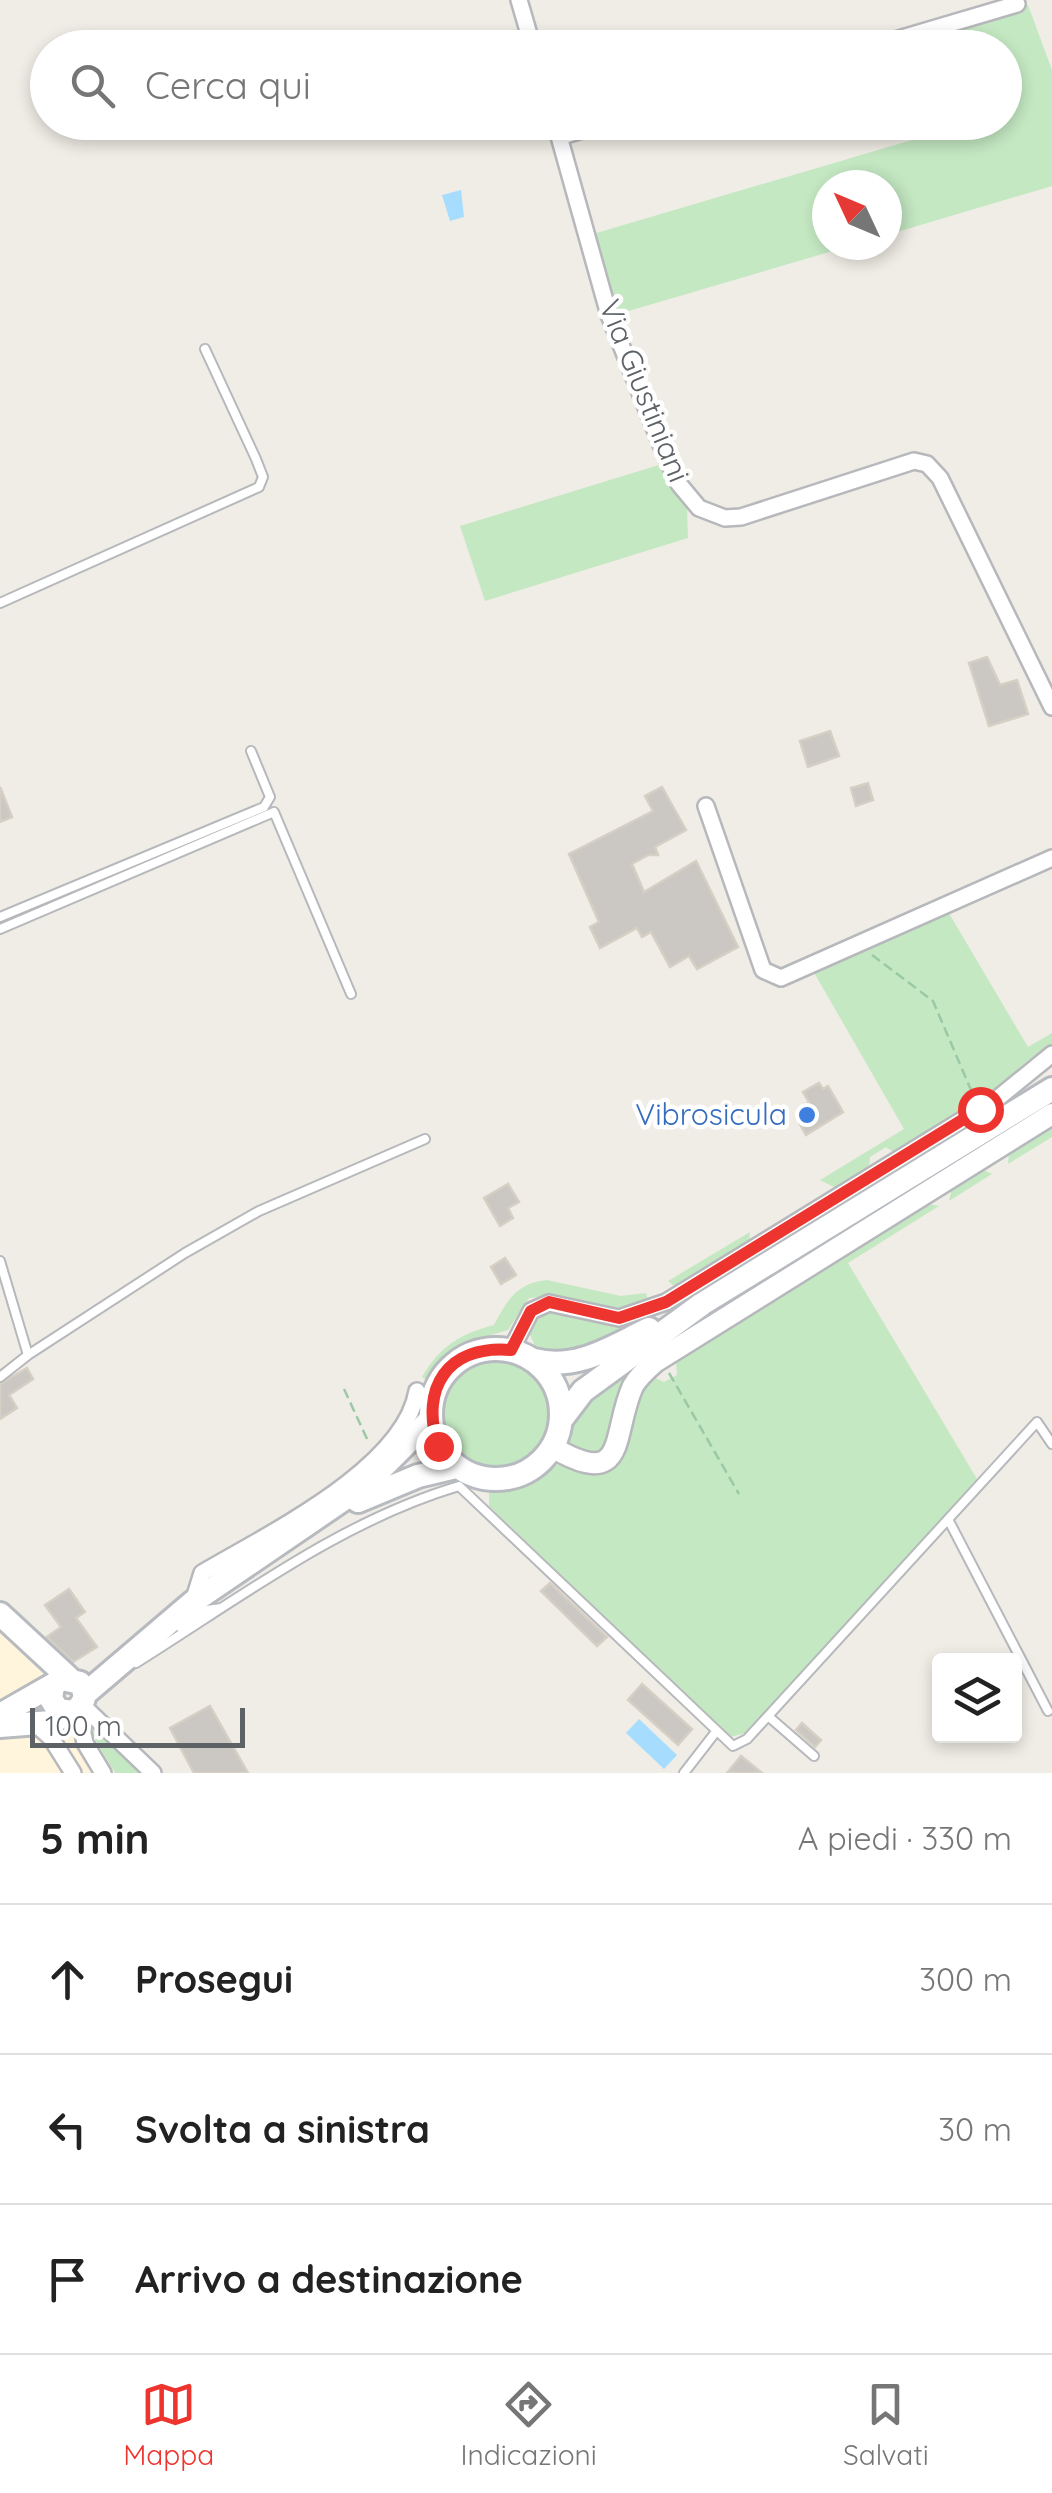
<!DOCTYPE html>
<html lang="it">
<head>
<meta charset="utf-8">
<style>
	body { margin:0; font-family:Quicksand,sans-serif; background:#f2f2f2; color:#222 }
	.controls { position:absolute; right:30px; bottom:30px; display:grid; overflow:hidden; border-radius:10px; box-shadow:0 5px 15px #0003 }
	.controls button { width:90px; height:90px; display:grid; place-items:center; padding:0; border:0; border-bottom:2px solid #e0e0e0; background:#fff; color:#222; font:50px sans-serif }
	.compass { position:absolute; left:812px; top:170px; width:90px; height:90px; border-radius:50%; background:#fff; box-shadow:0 5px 15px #0003; rotate:314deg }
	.scale { position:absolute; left:30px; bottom:25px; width:215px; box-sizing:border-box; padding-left:10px; border:5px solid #5d6266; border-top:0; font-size:28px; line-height:35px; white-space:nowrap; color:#5d6266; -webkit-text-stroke:8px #fff; paint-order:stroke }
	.stop { position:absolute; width:30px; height:30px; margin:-22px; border:8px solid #ed342f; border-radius:50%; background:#fff }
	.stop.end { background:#ed342f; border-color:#fff; box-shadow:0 2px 10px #0008 }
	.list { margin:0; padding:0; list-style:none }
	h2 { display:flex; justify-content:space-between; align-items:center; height:130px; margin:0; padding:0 40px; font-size:42px }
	h2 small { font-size:32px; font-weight:400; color:#767676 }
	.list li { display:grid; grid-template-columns:65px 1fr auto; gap:30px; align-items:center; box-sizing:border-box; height:150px; padding:0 40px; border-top:2px solid #e0e0e0 }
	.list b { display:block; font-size:38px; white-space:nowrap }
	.list em { font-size:32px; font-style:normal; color:#767676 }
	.icon { flex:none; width:55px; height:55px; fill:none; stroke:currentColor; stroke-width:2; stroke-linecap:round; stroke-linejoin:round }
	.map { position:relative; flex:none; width:1052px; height:1773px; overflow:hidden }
	.search { position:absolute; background:#fff; box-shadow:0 5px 15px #0003; left:30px; right:30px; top:30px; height:110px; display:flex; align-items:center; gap:25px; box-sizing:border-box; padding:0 35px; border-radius:55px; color:#767676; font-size:38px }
	.sheet { height:580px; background:#fff }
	nav { display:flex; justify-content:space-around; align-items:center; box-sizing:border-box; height:140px; border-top:2px solid #e0e0e0; background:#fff; font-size:28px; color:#767676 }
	nav a { display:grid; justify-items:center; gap:5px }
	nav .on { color:#ed342f }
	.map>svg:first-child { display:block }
	.commercial { fill:#fef5dc }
	.green { fill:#c4e8c2 }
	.water { fill:#a6ddff }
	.building { fill:#cbc8c3; stroke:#d5cfc4; stroke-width:2.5 }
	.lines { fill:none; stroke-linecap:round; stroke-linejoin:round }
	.service-casing { stroke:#b6b8bc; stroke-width:12 }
	.minor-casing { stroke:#b6b8bc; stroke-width:20 }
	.tertiary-casing { stroke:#b6b8bc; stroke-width:25 }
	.secondary-casing { stroke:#b7bbc0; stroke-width:28 }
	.path { stroke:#9bc9a6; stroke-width:2.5; stroke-dasharray:10 5; stroke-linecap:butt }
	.service { stroke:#fff; stroke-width:8 }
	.minor { stroke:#fff; stroke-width:15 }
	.tertiary { stroke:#fff; stroke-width:20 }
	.secondary { stroke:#fff; stroke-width:22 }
	.route { stroke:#ed342f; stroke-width:12 }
	.shop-dot { fill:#3f7fe0; stroke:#fff; stroke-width:4 }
	.labels { text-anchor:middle; stroke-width:9; stroke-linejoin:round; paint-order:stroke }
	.street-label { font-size:30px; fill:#5d6266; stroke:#fff }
	.shop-label { font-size:30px; fill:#366cbe; stroke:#fff; text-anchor:end }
</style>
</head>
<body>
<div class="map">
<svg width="1052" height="1773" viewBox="0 0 1052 1773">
	<rect width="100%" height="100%" fill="#f0ede6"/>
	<path class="commercial" d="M0,1633L65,1694L115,1773H0Z"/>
	<path class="green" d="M1028,5L1052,70V186L887,235V185H827V245H853L615,315L593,234L939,132L937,123L1004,122V48L927,47L922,37Z
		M662,464L687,508L688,538L485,601L460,526Z
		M947,910L1028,1047L1052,1033V1046L1027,1061L992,1093L986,1087L961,1104L962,1112L895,1153L886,1147L870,1157L869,1169L836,1188L820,1180L904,1129L812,969Z
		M1052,1126V1137L1008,1164L1009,1152Z
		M982,1169L992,1174L949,1201L952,1188Z
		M929,1204L939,1206L848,1263L977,1479L813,1664L746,1733L730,1737L489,1506V1487C531,1492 527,1473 558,1465C571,1462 585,1472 598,1473C637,1455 628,1408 649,1375L664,1382L677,1375L676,1361Z
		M750,1232L749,1243L675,1287L668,1281Z
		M547,1280L621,1296L646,1293L649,1303L618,1311L550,1296L529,1298L508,1330L467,1342L441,1363L428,1381L422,1377C440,1346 460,1334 494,1325C507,1300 517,1283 547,1280Z
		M550,1311L634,1326L569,1355L537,1351L528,1330L536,1316Z
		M438 1413a57 57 0 1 1 114 0a57 57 0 1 1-114 0Z
		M634,1370L605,1451L590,1457L569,1445L568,1438L583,1407Z
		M95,1728L141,1773H115L91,1732Z"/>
	<path class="water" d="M461,190L464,217L450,221L442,195Z
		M639,1719L677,1755L664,1769L626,1733Z"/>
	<path class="building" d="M987,657L1000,685L1017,680L1028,714L989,726L969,663Z
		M830,731L839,756L808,767L800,741Z
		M868,783L873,800L856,806L851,788Z
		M0,787L12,817L0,822Z
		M662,787L686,830L655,847L658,855H648L632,864L644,892L696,861L738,947L697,969L689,956L670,967L651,932L642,937L637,928L600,948L590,927L599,922L569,854L653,811L645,796Z
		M819,1083L823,1089L828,1086L843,1112L806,1135L797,1119L802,1116L798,1109L809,1102L803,1092Z
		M508,1184L519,1202L508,1208L513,1218L500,1226L484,1198Z
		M505,1258L516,1275L501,1284L491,1267Z
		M27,1368L33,1379L9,1395L17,1408L0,1419V1384Z
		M550,1583L607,1637L597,1646L541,1591Z
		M69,1589L85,1612L76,1618L97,1647L73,1662L47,1637L61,1627L45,1605Z
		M642,1684L692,1729L678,1745L628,1700Z
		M210,1706L248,1773H194L170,1728Z
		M802,1723L821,1740L815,1747L796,1730Z
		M741,1756L762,1773H727Z"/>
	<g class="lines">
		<defs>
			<path id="service" d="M0,603L259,487L263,477L256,459L205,349
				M0,917L264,807L270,797L251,751
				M0,929L274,812L351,994
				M0,1261L28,1355L0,1377
				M28,1355L185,1253L259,1211L425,1139
				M949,1521L1048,1711
				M180,1627L207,1610L221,1608
				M136,1663C240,1598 341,1521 459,1486L733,1746L747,1739L1037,1422L1052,1444
				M768,1716L814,1756
				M684,1773L715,1733"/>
			<path id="minor" d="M519,0L533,48
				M868,48L1017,4
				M555,122L609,315L664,452L679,484L699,508L725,518L741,517L914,461L927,464L940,478L1052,707
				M559,137L609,122
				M706,806L763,970L781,978L1052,858
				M511,1350L531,1311L549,1303L619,1318L666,1302L998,1098L1052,1054
				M193,1602L202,1573C266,1535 404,1469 417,1391
				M82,1705L153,1773
				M78,1709L85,1743L103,1773
				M33,1722L51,1738L73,1773"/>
			<path id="tertiary" d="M552,1447C629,1492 611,1434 633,1386C638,1377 647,1369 655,1362L1052,1114"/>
			<path id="secondary" d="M431 1414a65 65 0 1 1 130 0a65 65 0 1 1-130 0Z
				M534,1360C577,1371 611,1347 649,1329
				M561,1420L583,1391L702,1304L1052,1089
				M358,1501L418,1476L456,1467
				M0,1614L69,1678
				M85,1694L193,1602L366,1484L430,1420
				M0,1715L63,1679L80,1683C88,1695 84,1706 72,1712L58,1710L51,1699L53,1686
				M0,1726L51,1722L72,1712"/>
		</defs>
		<use href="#service" class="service-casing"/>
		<use href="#minor" class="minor-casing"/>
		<use href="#tertiary" class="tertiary-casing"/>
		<use href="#secondary" class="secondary-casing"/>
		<path class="path" d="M872,955L933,1001L974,1097
			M669,1373L739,1494
			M344,1389L368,1441"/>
		<use href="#service" class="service"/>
		<use href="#minor" class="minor"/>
		<use href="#tertiary" class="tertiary"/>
		<use href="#secondary" class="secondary"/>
	</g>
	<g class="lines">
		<path class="route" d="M438,1446C420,1388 447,1345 511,1350L531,1311L549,1302L619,1318L666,1302L980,1109"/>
	</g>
	<circle class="shop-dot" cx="807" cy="1115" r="10"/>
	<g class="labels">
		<g class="street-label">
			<text transform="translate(644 391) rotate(68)" y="10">Via Giustiniani</text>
		</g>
		<g class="shop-label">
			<text x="787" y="1125">Vibrosicula</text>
		</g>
	</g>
</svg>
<div class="controls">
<button><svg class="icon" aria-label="layers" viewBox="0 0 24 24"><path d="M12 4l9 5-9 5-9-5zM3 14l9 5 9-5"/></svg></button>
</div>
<svg class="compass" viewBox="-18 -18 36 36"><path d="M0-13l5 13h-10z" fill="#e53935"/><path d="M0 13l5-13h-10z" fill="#767676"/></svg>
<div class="scale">100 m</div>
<div class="stop" style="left:980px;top:1109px"></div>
<div class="stop end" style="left:438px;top:1446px"></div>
<div class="search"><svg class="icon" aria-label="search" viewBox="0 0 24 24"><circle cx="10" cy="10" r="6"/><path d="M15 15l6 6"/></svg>Cerca qui</div>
</div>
<section class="sheet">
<h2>5 min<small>A piedi · 330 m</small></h2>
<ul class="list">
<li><svg class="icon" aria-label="ahead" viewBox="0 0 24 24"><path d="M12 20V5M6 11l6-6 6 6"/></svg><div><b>Prosegui</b></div><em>300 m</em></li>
<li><svg class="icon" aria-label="left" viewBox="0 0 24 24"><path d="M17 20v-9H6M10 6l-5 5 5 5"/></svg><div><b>Svolta a sinistra</b></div><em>30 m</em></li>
<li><svg class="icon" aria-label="arrive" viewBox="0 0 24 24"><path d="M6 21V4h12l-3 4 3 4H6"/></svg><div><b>Arrivo a destinazione</b></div></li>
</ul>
</section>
<nav>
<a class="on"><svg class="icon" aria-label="map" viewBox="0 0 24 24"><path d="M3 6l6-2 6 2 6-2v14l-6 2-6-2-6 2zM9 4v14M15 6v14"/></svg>Mappa</a>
<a><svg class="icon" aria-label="directions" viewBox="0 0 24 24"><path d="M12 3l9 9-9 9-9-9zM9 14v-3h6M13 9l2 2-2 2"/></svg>Indicazioni</a>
<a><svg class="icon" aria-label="saved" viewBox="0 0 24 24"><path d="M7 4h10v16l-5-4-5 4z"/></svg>Salvati</a>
</nav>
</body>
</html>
